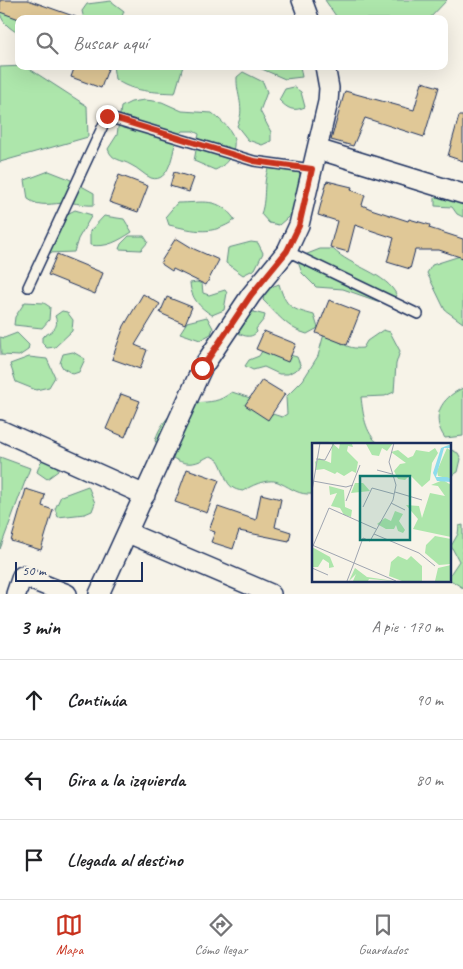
<!DOCTYPE html>
<html lang="es">
<head>
<meta charset="utf-8">
<style>
	body { margin:0; font-family:Caveat,sans-serif; background:#f2f2f2; color:#202124 }
	.scale { position:absolute; left:15px; bottom:12px; width:128px; box-sizing:border-box; padding-left:5px; border:2px solid #1b2f5e; border-top:0; font-size:14px; line-height:18px; white-space:nowrap; color:#1b2f5e; -webkit-text-stroke:4px #f7f3e8; paint-order:stroke }
	.stop { position:absolute; width:15px; height:15px; margin:-11px; border:4px solid #c8321e; border-radius:50%; background:#fff }
	.stop.end { background:#c8321e; border-color:#fff; box-shadow:0 1px 5px #0008 }
	.list { margin:0; padding:0; list-style:none }
	h2 { display:flex; justify-content:space-between; align-items:center; height:65px; margin:0; padding:0 20px; font-size:21px }
	h2 small { font-size:16px; font-weight:400; color:#757577 }
	.list li { display:grid; grid-template-columns:32px 1fr auto; gap:15px; align-items:center; box-sizing:border-box; height:80px; padding:0 20px; border-top:1px solid #e0e0e0 }
	.list b { display:block; font-size:19px; white-space:nowrap }
	.list em { font-size:16px; font-style:normal; color:#757577 }
	.icon { flex:none; width:28px; height:28px; fill:none; stroke:currentColor; stroke-width:2; stroke-linecap:round; stroke-linejoin:round }
	.map { position:relative; flex:none; width:463px; height:594px; overflow:hidden }
	.search { position:absolute; background:#fff; box-shadow:0 5px 20px #0002; left:15px; right:15px; top:15px; height:55px; display:flex; align-items:center; gap:12px; box-sizing:border-box; padding:0 18px; border-radius:10px; color:#757577; font-size:19px }
	.sheet { height:305px; background:#fff }
	nav { display:flex; justify-content:space-around; align-items:center; box-sizing:border-box; height:70px; border-top:1px solid #e0e0e0; background:#fff; font-size:14px; color:#757577 }
	nav a { display:grid; justify-items:center; gap:2px }
	nav .on { color:#c8321e }
	.map>svg:first-child { display:block }
	.green { fill:#ade6ab; stroke:#648a84 }
	.building { fill:#e0c897; stroke:#1b2f5e }
	.lines { fill:none; stroke-linecap:round; stroke-linejoin:round }
	.service-casing { stroke:#1b2f5e; stroke-width:12 }
	.minor-casing { stroke:#1b2f5e; stroke-width:22 }
	.service { stroke:#f7f3e8; stroke-width:9 }
	.minor { stroke:#f7f3e8; stroke-width:19 }
	.route { stroke:#c8321e; stroke-width:6 }
	.inset-road { fill:none; stroke:#9fa5b1; stroke-width:1 }
	.view { fill:#0f766e; fill-opacity:0.15; stroke:#0f766e; stroke-width:2.5 }
	.inset-edge { fill:none; stroke:#1b2f5e; stroke-width:2.5 }
</style>
</head>
<body>
<div class="map">
<svg width="463" height="594" viewBox="0 0 463 594">
	<rect width="100%" height="100%" fill="#f7f3e8"/>
	<filter id="ink" filterUnits="userSpaceOnUse"><feTurbulence type="fractalNoise" baseFrequency=".02" numOctaves="2"/><feDisplacementMap in="SourceGraphic" scale="10" xChannelSelector="R" yChannelSelector="G"/><feConvolveMatrix kernelMatrix="1 2 1 2 8 2 1 2 1" color-interpolation-filters="sRGB"/></filter>
	<g filter="url(#ink)">
		<path class="green" d="M325,0H447L429,19H338Z
			M111,1L124,11L121,19H84L82,11L87,4Z
			M0,10L19,19V34C10,28 0,22 0,10Z
			M25,66L87,106L88,137L0,162V67Z
			M113,66H183L175,93C154,92 132,92 115,79Z
			M255,66H300L302,77L285,79Z
			M243,72L263,82L267,92L260,111L271,132V141L262,145L248,140L237,126C246,108 236,95 237,77Z
			M294,87L301,92L305,107C293,112 288,109 279,100L285,89Z
			M145,100L162,102L182,111L212,113C219,119 228,126 232,134C239,148 228,165 215,170L194,161L199,134L193,131H183C180,134 177,137 176,140C173,150 170,184 151,178C144,175 138,168 131,165C121,159 112,161 108,149L117,135L121,107L131,102Z
			M274,159L291,163L300,173L294,212L279,225L269,223L261,214C268,195 260,176 274,159Z
			M49,171L67,178L94,193V205C83,206 76,202 67,203C53,203 40,208 28,199L25,180Z
			M453,184H463V217L457,214L452,207L435,206V198L444,188Z
			M177,203C204,203 218,196 235,220C211,236 196,231 169,225L166,216Z
			M75,210L92,215L78,239L74,252L48,253L65,215Z
			M104,216L124,219L132,232C118,241 107,248 90,245V231Z
			M129,236H144L148,242L141,250L119,249L121,244Z
			M251,242L258,243L263,253L255,269L243,275L226,263L228,248Z
			M320,249H333C351,267 387,273 397,296L391,301H377L343,289L316,287L302,273L298,262L302,256Z
			M463,255V323L445,310L427,273L432,265Z
			M197,282L202,284L203,293L209,295L225,290L227,293L224,310L212,315C199,307 191,298 190,283Z
			M279,284C286,308 292,309 314,315L318,328L307,334C288,329 276,313 263,300L266,289Z
			M25,302L44,303L50,307L49,320L42,328L14,325L15,317Z
			M62,311L67,312L73,320L72,331L55,347L47,348L42,343V337C52,331 60,328 55,316Z
			M250,311L265,315L264,319L256,329L257,332C250,340 241,335 233,330Z
			M207,317L213,328L211,334L200,340L180,333L187,322Z
			M325,330C337,340 346,350 363,348L367,341L383,330L390,332L400,351L396,364L394,392L385,396L361,397C363,414 365,433 379,444H313V494C298,495 293,489 280,483C270,477 252,485 243,491C223,489 227,473 218,460L211,456C206,457 205,459 200,461C182,469 165,454 155,441C160,423 175,405 195,403C213,401 217,403 232,392L253,399L260,410L282,417L287,414L286,397L303,380L318,356Z
			M17,333L29,345L28,350L19,356L1,355L0,337L4,338Z
			M264,348L297,357L301,367L288,374H279L264,367L253,370L245,366L249,360L259,356Z
			M73,352L85,359L79,372L73,374L63,368L60,363L63,354Z
			M29,357L47,359L55,377L49,387L36,390L16,382L10,364Z
			M463,388V436L445,438C430,417 441,398 463,388Z
			M449,449L458,453L461,459L458,472L449,477Z
			M0,457L30,468L0,549Z
			M46,457L57,461L58,471L47,479L37,472L40,463Z
			M88,486L95,503L92,511L85,514L58,517L55,509L61,496Z
			M463,525V588L449,579V576L459,561L451,546L458,534L459,526Z"/>
		<path class="building" d="M0,0H28L76,17V19H19L0,12Z
			M75,66H109L101,88L71,77Z
			M422,82L439,87L424,137L365,118L353,146L331,140L345,91L414,110Z
			M459,116H463V161L448,156Z
			M174,172L194,178L189,192L170,186Z
			M119,175L148,186L138,212L109,202Z
			M327,181L352,187L351,190L365,195L362,205L371,209L408,221L409,219L430,225L429,228L463,239V258L439,250H415L410,269L387,262L394,238L355,225L348,252L330,247L337,221L318,215Z
			M176,238L194,249L219,260L206,285L173,269L172,271L160,263Z
			M57,254L103,273L95,294L48,275Z
			M143,294L160,304L135,345L147,350L140,369L112,359L124,326Z
			M167,297L192,307L185,324L160,313Z
			M329,300L360,312L347,345L316,333Z
			M264,331L296,344L288,362L256,349Z
			M262,380L285,394L268,420L245,405Z
			M121,394L140,401L125,437L106,429Z
			M187,469L219,480L207,513L175,502Z
			M26,489L45,495L42,506L53,510L41,550L11,541Z
			M261,494L281,499L275,527L291,532L289,541L239,531L233,549L211,542L215,532L209,530L218,507L256,520Z"/>
		<g class="lines">
			<defs>
				<path id="service" d="M287,251L418,314
					M28,287L107,117L254,161L312,169"/>
				<path id="minor" d="M302,0L309,19
					M317,149L463,194
					M0,430L145,495
					M128,533L271,594
					M16,594L22,576L67,594
					M99,594L202,368L251,295L287,251L299,225L328,102L329,88L325,66"/>
			</defs>
			<use href="#service" class="service-casing"/>
			<use href="#minor" class="minor-casing"/>
			<use href="#service" class="service"/>
			<use href="#minor" class="minor"/>
		</g>
	</g>
	<g class="lines" filter="url(#ink)">
		<path class="route" d="M107,116L254,161L312,169L299,226L287,251L251,295L202,368"/>
	</g>
	<g transform="translate(312 443)">
		<rect width="139" height="139" fill="#f7f3e8"/>
		<path d="M20,0L27,6L28,0L40,1L41,4L36,3L35,8L46,19L44,30L40,28L32,33L25,29L23,31L12,26L4,27L3,19L7,15L19,20ZM81,0L75,8L70,5L67,13L60,12L54,1ZM123,5L126,10L120,20L118,37L110,44L98,32L93,37L86,36L82,28L88,21L94,20L79,9L86,7L96,15L101,13L104,7L117,9ZM135,5L139,8V36L126,33L125,28ZM131,37L139,42V94L101,86L106,76L94,62L107,63L110,75L118,50L133,53L126,43L119,42ZM43,40H51L58,48L39,50ZM17,43L32,47L33,64L40,67L39,74L32,72L28,65L19,63L25,50L18,52ZM83,68L91,71L87,78L93,87L91,90L86,88L84,82L82,86H74L65,81L73,75L79,78ZM123,93L139,96V121L127,122L113,110L114,102ZM0,104L18,114L22,124L17,125V120L11,116L6,124H0ZM86,113L95,117L99,113L110,123V138H90L77,133L79,119ZM139,122L138,138H123L126,125ZM43,125L55,134L82,138L57,136L56,138H41L44,131L37,138Z" fill="#ade6ab"/>
		<path d="M139,1V5H132L124,34H135L139,36V39L125,38L121,30L129,5Z" fill="#8ddceb"/>
		<path class="inset-road" d="M4,16L13,17L22,0M65,27L80,31M1,38L34,44L41,42M0,48L8,0M83,49L110,57M34,58L48,22M79,60L93,67M51,64L60,45L82,51M62,91L107,110L123,123M0,102L84,138M1,103L17,65L64,86M42,120L51,95L58,98L81,57L84,42L77,19L82,0M0,125L16,132M35,138L42,120"/>
		<path class="view" d="M48,33H98V97H48Z"/>
		<rect width="139" height="139" class="inset-edge"/>
	</g>
</svg>
<div class="scale">50 m</div>
<div class="stop" style="left:202px;top:368px"></div>
<div class="stop end" style="left:107px;top:116px"></div>
<div class="search"><svg class="icon" aria-label="search" viewBox="0 0 24 24"><circle cx="10" cy="10" r="6"/><path d="M15 15l6 6"/></svg>Buscar aquí</div>
</div>
<section class="sheet">
<h2>3 min<small>A pie · 170 m</small></h2>
<ul class="list">
<li><svg class="icon" aria-label="ahead" viewBox="0 0 24 24"><path d="M12 20V5M6 11l6-6 6 6"/></svg><div><b>Continúa</b></div><em>90 m</em></li>
<li><svg class="icon" aria-label="left" viewBox="0 0 24 24"><path d="M17 20v-9H6M10 6l-5 5 5 5"/></svg><div><b>Gira a la izquierda</b></div><em>80 m</em></li>
<li><svg class="icon" aria-label="arrive" viewBox="0 0 24 24"><path d="M6 21V4h12l-3 4 3 4H6"/></svg><div><b>Llegada al destino</b></div></li>
</ul>
</section>
<nav>
<a class="on"><svg class="icon" aria-label="map" viewBox="0 0 24 24"><path d="M3 6l6-2 6 2 6-2v14l-6 2-6-2-6 2zM9 4v14M15 6v14"/></svg>Mapa</a>
<a><svg class="icon" aria-label="directions" viewBox="0 0 24 24"><path d="M12 3l9 9-9 9-9-9zM9 14v-3h6M13 9l2 2-2 2"/></svg>Cómo llegar</a>
<a><svg class="icon" aria-label="saved" viewBox="0 0 24 24"><path d="M7 4h10v16l-5-4-5 4z"/></svg>Guardados</a>
</nav>
</body>
</html>
